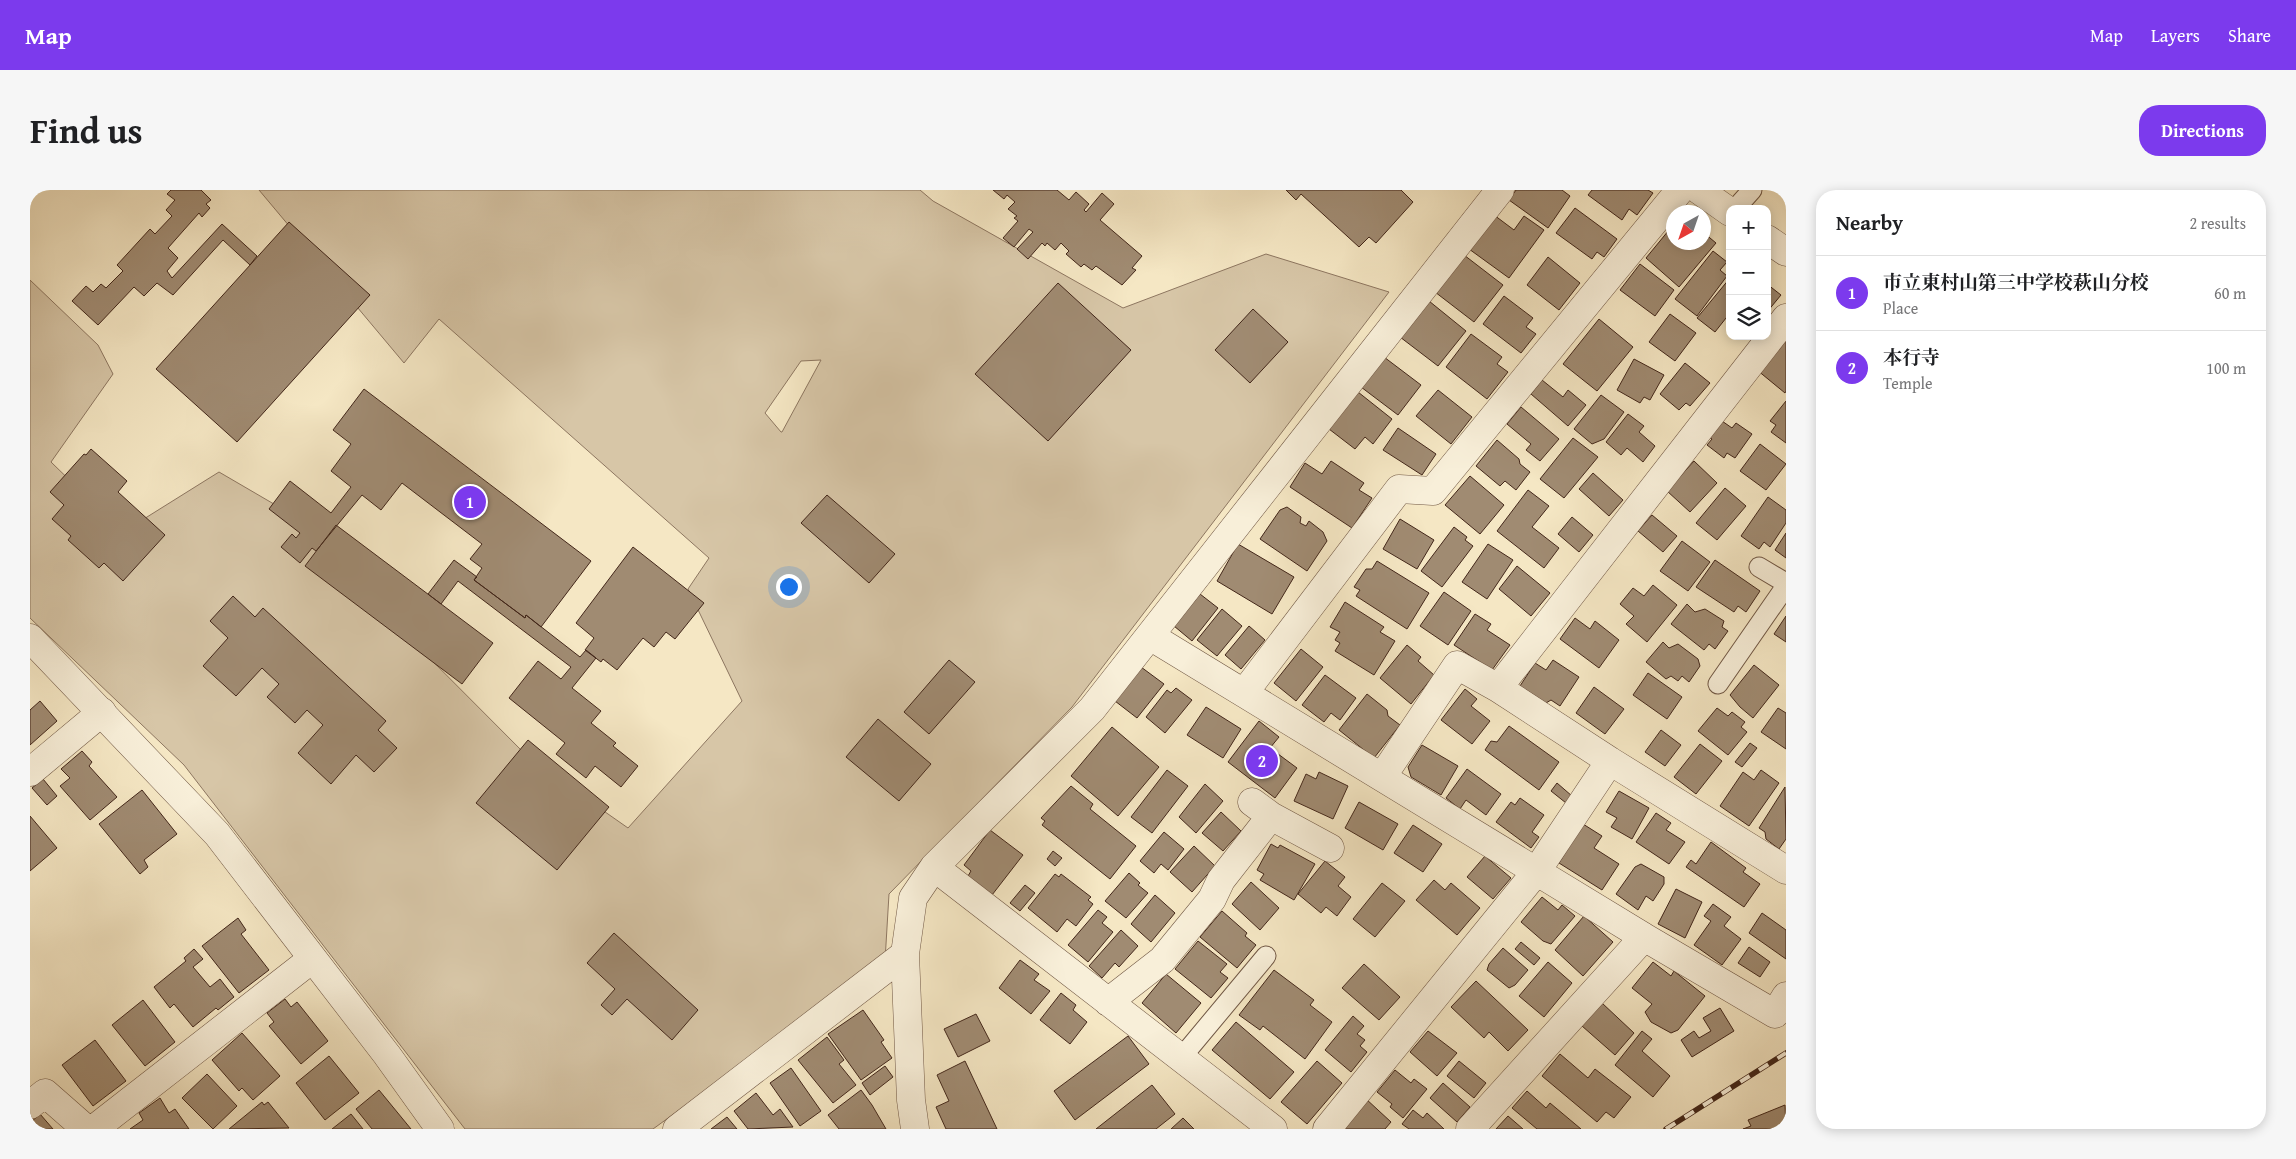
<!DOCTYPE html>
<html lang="en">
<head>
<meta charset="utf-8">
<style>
	body { margin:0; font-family:"Gentium Book Plus","Noto Serif JP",serif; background:#f6f6f6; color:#202124 }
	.controls { position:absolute; right:15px; top:15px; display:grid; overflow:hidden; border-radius:10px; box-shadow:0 2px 12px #0003 }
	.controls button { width:45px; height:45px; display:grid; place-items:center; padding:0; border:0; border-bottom:1px solid #e0e0e0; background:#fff; color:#202124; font:25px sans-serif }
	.compass { position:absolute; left:1636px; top:15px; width:45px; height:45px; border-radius:50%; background:#fff; box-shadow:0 2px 12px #0003; rotate:220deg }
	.you { position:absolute; left:758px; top:396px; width:18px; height:18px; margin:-12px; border:4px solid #fff; border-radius:50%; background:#1a73e8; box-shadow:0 0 0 8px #1a73e833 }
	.badge { display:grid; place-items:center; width:32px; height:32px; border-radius:50%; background:#7c3aed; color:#fff; font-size:16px; font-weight:700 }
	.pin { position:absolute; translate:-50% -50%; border:2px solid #fff; box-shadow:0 1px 5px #0006 }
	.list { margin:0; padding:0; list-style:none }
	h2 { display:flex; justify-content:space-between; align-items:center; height:65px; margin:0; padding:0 20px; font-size:21px }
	h2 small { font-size:16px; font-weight:400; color:#757577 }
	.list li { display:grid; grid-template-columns:32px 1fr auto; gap:15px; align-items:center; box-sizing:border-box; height:75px; padding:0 20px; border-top:1px solid #e0e0e0 }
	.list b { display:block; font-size:19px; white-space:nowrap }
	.list p { margin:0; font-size:16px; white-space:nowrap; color:#757577 }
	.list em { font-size:16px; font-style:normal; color:#757577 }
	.icon { flex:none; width:28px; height:28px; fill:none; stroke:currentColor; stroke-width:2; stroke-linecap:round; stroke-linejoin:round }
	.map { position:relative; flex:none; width:1756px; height:939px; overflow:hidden; border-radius:20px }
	header { display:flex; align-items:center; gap:30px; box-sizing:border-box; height:70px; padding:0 25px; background:#7c3aed; color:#fff }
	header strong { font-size:24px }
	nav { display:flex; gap:28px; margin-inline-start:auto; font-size:18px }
	.intro { display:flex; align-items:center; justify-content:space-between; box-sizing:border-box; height:120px; padding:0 30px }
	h1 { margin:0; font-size:35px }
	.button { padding:12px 22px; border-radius:20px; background:#7c3aed; color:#fff; font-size:18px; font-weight:700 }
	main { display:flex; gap:30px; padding:0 30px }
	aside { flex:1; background:#fff; border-radius:20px; box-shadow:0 2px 12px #0003 }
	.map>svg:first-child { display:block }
	.green { fill:#d7c6a7; stroke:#8d7660; fill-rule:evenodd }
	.building { fill:#a08b72; stroke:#43271a }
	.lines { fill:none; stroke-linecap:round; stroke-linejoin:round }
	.service-casing { stroke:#705744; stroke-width:21 }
	.minor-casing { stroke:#705744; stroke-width:29 }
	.tertiary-casing { stroke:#705744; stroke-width:29 }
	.service { stroke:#f8efd9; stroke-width:19 }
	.minor { stroke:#f8efd9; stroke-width:28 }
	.tertiary { stroke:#f8efd9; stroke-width:28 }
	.rail-casing { stroke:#43271a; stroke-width:5.5 }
	.rail { stroke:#f8efd9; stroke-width:4; stroke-dasharray:11; stroke-linecap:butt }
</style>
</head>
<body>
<header>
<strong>Map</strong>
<nav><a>Map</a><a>Layers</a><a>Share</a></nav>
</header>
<div class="intro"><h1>Find us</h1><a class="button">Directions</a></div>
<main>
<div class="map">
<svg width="1756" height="939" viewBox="0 0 1756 939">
	<rect width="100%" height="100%" fill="#f5e7c4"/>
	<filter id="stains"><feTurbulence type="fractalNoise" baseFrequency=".004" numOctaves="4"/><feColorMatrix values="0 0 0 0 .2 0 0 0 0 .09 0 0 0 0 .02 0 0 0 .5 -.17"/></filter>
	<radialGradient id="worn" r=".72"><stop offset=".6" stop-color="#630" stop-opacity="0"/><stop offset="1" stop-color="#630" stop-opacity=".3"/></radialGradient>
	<path class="green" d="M229,0H890L903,11L1093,118L1236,64L1359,102L1042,517L859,704L855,771L623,939H435L154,575L0,428V90L68,155L83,184L21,272L93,342L189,282L249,317L501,570L598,638L712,511L658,399L679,368L409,129L374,173ZM791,170L752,242H751L735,223L771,171Z"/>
	<path class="building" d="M141,0H171L181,10L176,14L180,18L172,27L169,23L138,58L148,68L137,81L142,88L192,34L227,66L220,75L193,50L143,105L127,93L114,106L104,97L68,135L42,111L56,96L63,102L71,94L76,98L93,81L87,75L120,39L125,44L142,26L136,20L145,10L137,4Z
		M963,0H1027L1039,10L1046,2L1059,14L1054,20L1056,22L1072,3L1084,14L1070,30L1112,66L1102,78L1106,80L1092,95L1066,76L1062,80L1054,74L1051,77L1036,64L1039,61L1031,53L1025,60L1017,53L1015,56L1012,53L998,69L987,59L1003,42L999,39L984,57L973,48L988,31L984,28L987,26L978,19L985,12L977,5L974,9Z
		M1256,0H1371L1383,12L1346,53L1339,47L1329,57L1271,4L1266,10Z
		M1486,0H1532L1540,6L1518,38L1479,10Z
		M1562,0H1618L1623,3L1607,25L1599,19L1592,30L1558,5Z
		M1545,18L1587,49L1574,67L1567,62L1562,69L1526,43Z
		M1464,25L1484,40L1494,26L1514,40L1479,88L1439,59Z
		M259,32L340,105L207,252L126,179Z
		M1639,40L1644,44V52H1674V43L1686,53L1649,97L1616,68Z
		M1683,61L1697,72L1690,80L1697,86L1667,126L1645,109Z
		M1434,65L1473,95L1444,132L1405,102Z
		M1518,67L1550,93L1529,120L1497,95Z
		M1610,74L1644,100L1625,126L1590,100Z
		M1700,88V123L1685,142L1667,128Z
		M1028,93L1101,160L1018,251L945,184Z
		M1737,94L1751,105L1737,122Z
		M1474,106L1503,128L1496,137L1506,144L1491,163L1453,134Z
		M1399,111L1436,141L1408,176L1370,147Z
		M1223,119L1258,152L1220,193L1185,160Z
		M1640,124L1666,143L1645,171L1619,152Z
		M1569,129L1603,157L1567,201L1533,174Z
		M1441,144L1472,167L1467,174L1478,182L1457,209L1416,177Z
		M1756,150V201L1755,203L1727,180Z
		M1354,167L1391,195L1368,225L1331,197Z
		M1604,169L1634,185L1620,210L1614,207L1610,213L1587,200Z
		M1655,173L1680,193L1660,216L1656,213L1649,220L1630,204Z
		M1512,190L1533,207L1538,200L1556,215L1538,236L1501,204Z
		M334,199L561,371L511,437L496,425L495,428L444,390L452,378L440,369L452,354L372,293L351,320L332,305L286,361L282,358L270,373L251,357L262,344L266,348L270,343L239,319L260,291L301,323L321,297L301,281L321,254L303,240Z
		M1408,200L1442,227L1421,254L1386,226Z
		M1328,202L1362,229L1343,254L1335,247L1325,259L1299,239Z
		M1571,205L1594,222L1574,249L1562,254L1544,239Z
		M1756,211V253L1741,242L1746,235L1740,231Z
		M1491,217L1529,249L1510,271L1496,260L1501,254L1477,234Z
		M1598,224L1614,236L1609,242L1625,256L1613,272L1597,258L1591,265L1576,252Z
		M1692,231L1702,238L1706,233L1722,244L1705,268L1697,263L1694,268L1677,255L1682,249L1677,246Z
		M1368,238L1406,264L1392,285L1353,260Z
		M1543,248L1568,267L1534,308L1510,289Z
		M1467,250L1489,269L1490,274L1500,282L1486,300L1475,291L1470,296L1446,276Z
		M1730,254L1756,274L1736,300L1710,281Z
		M61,259L97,291L88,302L135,345L93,391L74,373L69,378L38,350L41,346L22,329L34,315L20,302L54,264L56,265Z
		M1301,271L1334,293L1329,300L1342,308L1322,338L1260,297L1275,273L1292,284Z
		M1664,271L1687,293L1660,322L1637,301Z
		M1563,283L1593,310L1579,326L1549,299Z
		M1440,286L1474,315L1450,344L1415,315Z
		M1695,298L1716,316L1687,350L1666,333Z
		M1498,300L1519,316L1502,337L1529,358L1514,378L1467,341Z
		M797,305L865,364L839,393L771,333Z
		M1738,307L1756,320V333L1740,357L1734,352L1729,359L1711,346Z
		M1257,317L1271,327L1270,333L1276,336L1279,331L1293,342L1297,351L1277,381L1230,349L1250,320Z
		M1622,325L1647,346L1633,362L1608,341Z
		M1542,327L1563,345L1549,362L1528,344Z
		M1370,329L1404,350L1387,379L1353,359Z
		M306,335L463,453L432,494L275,376Z
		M1424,337L1437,347L1435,350L1443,356L1412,397L1391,381Z
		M1756,343V368L1745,360Z
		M1652,351L1680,372L1658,401L1630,381Z
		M1208,354L1264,387L1242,424L1187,391Z
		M1458,354L1483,370L1457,409L1432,392Z
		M603,357L674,413L645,449L636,442L624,457L613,448L587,480L573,469L571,472L555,460L564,448L546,433Z
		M424,370L447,387L444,390L495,428L496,425L550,467L556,460L566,468L542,498L571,521L561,533L586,553L583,556L608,576L591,597L565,576L556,588L526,564L535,553L479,508L508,471L531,489L541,477L428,391L411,414L398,404Z
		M1685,370L1730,401L1716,422L1708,416L1704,422L1666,397Z
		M1347,371L1399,403L1377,439L1326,406L1330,400L1324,397L1336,379H1342Z
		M1487,376L1520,403L1501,426L1469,399Z
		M1623,395L1647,415L1617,452L1596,434L1604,426L1590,414L1603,398L1614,406Z
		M1414,402L1441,421L1418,455L1390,436Z
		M1170,404L1188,418L1162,451L1144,436Z
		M203,406L225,427L233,418L356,531L348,540L367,558L344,582L326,565L301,594L268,563L293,535L277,520L265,533L237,507L249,494L232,478L206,506L173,476L198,448L180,431Z
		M1315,412L1354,437L1350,442L1365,451L1344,485L1305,461L1310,453L1305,450L1310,442L1300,437Z
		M1657,414L1665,422L1675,419L1694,431L1692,437L1698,441L1685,459L1679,454L1674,460L1641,434Z
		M1192,419L1212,436L1187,466L1167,450Z
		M1445,424L1461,434L1457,440L1480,455L1462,480L1424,455Z
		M1756,426V452L1744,444Z
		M1545,428L1560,439L1565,431L1589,450L1569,478L1530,449Z
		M1219,436L1235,450L1211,479L1195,465Z
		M1633,452L1639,458L1648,454L1668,469L1670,476L1659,492L1652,486L1648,491L1641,486L1636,489L1616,472Z
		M1377,455L1391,467L1388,471L1404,485L1381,514L1350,488Z
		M1271,459L1293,477L1266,511L1244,493Z
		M919,470L945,492L899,544L874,522Z
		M1523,470L1549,487L1530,516L1521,510L1516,513L1490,496L1505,473L1516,480Z
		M1724,475L1749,495L1723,528L1710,517L1700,505Z
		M1111,477L1134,494L1107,528L1085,511Z
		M1618,483L1652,507L1637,529L1603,505Z
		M1295,485L1326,508L1310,530L1301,523L1294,532L1272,515Z
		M1564,497L1594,519L1575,544L1546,523Z
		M1146,498L1162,510L1135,543L1116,527L1137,500L1141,503Z
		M1435,499L1447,509L1441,516L1460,531L1442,554L1411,530Z
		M1337,504L1357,520L1358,526L1370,535L1344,568L1309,540Z
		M10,511L27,531L0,555V520Z
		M1176,517L1211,539L1193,568L1157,545Z
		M1687,518L1698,526L1702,522L1715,532L1711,537L1717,542L1698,565L1668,541Z
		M1748,518L1756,523V559L1731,542Z
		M848,529L901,574L869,611L816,567Z
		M1229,531L1249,547L1240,558L1267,578L1245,608L1198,572Z
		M1479,536L1529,572L1509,600L1455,560L1461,551L1467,552Z
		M1082,537L1129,577L1088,626L1041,586Z
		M1631,540L1651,555L1635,576L1615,562Z
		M498,550L579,617L527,680L446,613Z
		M1720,553L1727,558L1712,577L1705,572Z
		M1670,554L1692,571L1666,604L1644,587Z
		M1392,555L1428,576L1411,605L1381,587L1378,577Z
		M52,561L62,572L59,576L87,607L60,630L30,596L40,588L31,579Z
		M1437,579L1471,604L1456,625L1436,610L1430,619L1416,608Z
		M1137,580L1158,596L1122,643L1101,627Z
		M1731,580L1749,593L1719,636L1690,616L1713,582L1724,590Z
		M1289,582L1318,596L1303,629L1264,611L1276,584L1286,589Z
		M13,589L27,606L17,615L2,598Z
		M1527,593L1542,606L1536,613L1521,601Z
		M1175,594L1193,611L1166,643L1149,627Z
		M1041,596L1063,614L1060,619L1106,656L1080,689L1012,635L1015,631L1011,628Z
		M1755,597L1756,649L1749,659L1736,649L1735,642L1729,638Z
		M112,600L147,644L114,670L118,677L110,684L69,634Z
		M1589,601L1619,618L1602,649L1581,637L1587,628L1576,622Z
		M1490,608L1514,625L1502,642L1509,647L1501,658L1466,632L1481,612L1485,615Z
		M1329,612L1368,634L1353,660L1315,638Z
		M1191,622L1211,641L1193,661L1172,643Z
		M1626,623L1641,633L1636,640L1655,652L1639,674L1606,652Z
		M0,626L27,658L0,681Z
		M1553,634L1572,646L1564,658L1589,674L1572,700L1529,673Z
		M1383,635L1412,654L1393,682L1364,663Z
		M960,640L993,665L962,705L938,686L941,681L934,675Z
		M1134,642L1154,659L1138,680L1131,674L1124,683L1110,671Z
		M1681,652L1716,678L1713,682L1730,694L1714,717L1656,677L1661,670L1666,674Z
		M1241,654L1248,658L1250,655L1285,674L1264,710L1230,690L1234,684L1227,680Z
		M1164,656L1185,676L1162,702L1140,682Z
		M1023,661L1032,668L1025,676L1017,669Z
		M1455,666L1481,688L1463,709L1437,687Z
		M1295,671L1315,687L1308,696L1321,707L1307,726L1296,717L1291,723L1268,704Z
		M1611,674L1634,687V694L1623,711L1616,706L1608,720L1586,704L1605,677Z
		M1099,683L1110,693L1108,695L1118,703L1096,728L1075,711Z
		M1025,684L1029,687L1031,684L1061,707L1058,710L1063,714L1046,736L1037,729L1027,742L998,718Z
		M1404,690L1415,700L1421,693L1450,718L1427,745L1386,710Z
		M1221,692L1249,718L1230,740L1202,714Z
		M1352,693L1375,711L1345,747L1323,729Z
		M995,695L1005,703L990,721L980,713Z
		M1646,699L1672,712L1655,748L1628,734Z
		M1125,705L1145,723L1121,752L1101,734Z
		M1512,707L1528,720L1532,715L1545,726L1521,754L1513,751L1491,732Z
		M1683,714L1701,727L1694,736L1711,749L1692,775L1664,755L1681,731L1674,726Z
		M1068,720L1077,727L1072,733L1083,742L1058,772L1038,755Z
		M1192,721L1217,743L1215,746L1226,755L1207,778L1170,747Z
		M1732,723L1756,740V769L1719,743Z
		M1554,726L1583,752L1553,786L1525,760Z
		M208,728L216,740L211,744L239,780L209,803L172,756Z
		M1091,740L1108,756L1089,777L1085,773L1072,788L1059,776Z
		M584,743L668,820L642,850L597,809L582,825L571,815L585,799L557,773Z
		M1168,751L1197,774L1190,782L1198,788L1181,808L1145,779Z
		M1491,752L1510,768L1504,775L1485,759Z
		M1719,757L1740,772L1730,787L1708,773Z
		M1473,758L1498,780L1485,795L1479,798L1457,780L1459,774Z
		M164,759L173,769L163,777L180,797L190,789L204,807L188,820L186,818L163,837L144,814L140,818L124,797L156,771L154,768Z
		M990,770L1009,784L1004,790L1020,801L1001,824L969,798Z
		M1518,772L1542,793L1514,827L1489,806Z
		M1623,772L1641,786L1644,781L1675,806L1648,840L1641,843L1621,832L1615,822L1622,814L1602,798Z
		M1334,774L1370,807L1349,830L1312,798Z
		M1244,780L1284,810L1280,815L1302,832L1275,869L1233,836L1230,840L1209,825Z
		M1136,784L1171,813L1146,843L1112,813Z
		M1446,791L1498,840L1478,861L1459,842L1454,848L1421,817Z
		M1031,803L1046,815L1043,820L1057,832L1040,854L1010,830Z
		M255,809L261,817L267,812L298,851L271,874L239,836L244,832L237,823Z
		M113,810L145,852L115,876L82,835Z
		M1572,813L1604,843L1585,865L1552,836Z
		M1690,818L1704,841L1662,867L1651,850L1664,841L1669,848L1681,841L1673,828Z
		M833,820L854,850L851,852L862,868L831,890L798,844Z
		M946,824L960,851L928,867L914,839Z
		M1323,826L1334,836L1327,844L1335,850L1330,856L1337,862L1321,882L1295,860Z
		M1206,832L1264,882L1240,909L1182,860Z
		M1398,841L1427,863L1407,886L1380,862Z
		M1612,841L1622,849L1612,861L1640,886L1623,907L1585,875Z
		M212,843L250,886L223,910L212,898L209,901L182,870Z
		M1098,846L1119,874L1045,930L1024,901Z
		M797,847L814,870L809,874L826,895L803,913L768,870Z
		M65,850L96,891L63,916L32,875Z
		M1530,864L1558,888L1565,879L1601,907L1584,928L1576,922L1567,932L1512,886Z
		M299,866L329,903L295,930L266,893Z
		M935,871L967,939H916L906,917L919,911L907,885Z
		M1287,871L1312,893L1277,934L1251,912Z
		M1429,871L1456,893L1444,908L1417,886Z
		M855,876L863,887L840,905L832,893Z
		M761,878L791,921L770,936L740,893Z
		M1365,880L1381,893L1384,889L1397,899L1373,928L1360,917L1362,914L1347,902Z
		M177,884L207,916L183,939L152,908Z
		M1413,893L1440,917L1427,932L1400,908Z
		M1122,895L1145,924L1126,939H1066Z
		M349,900L381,939H342L326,919Z
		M831,900L842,915L856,939H809L798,925Z
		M1497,901L1516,918L1520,913L1551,939H1507L1482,918Z
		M726,903L743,925L750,919L763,937L718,939L704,921Z
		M130,908L139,923L145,919L159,939H100L113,930L109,923Z
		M1335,908L1361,932L1355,939H1308Z
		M232,912L234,915L238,912L259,938L199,939Z
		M1755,915L1756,939H1713L1721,936L1718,930Z
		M1383,920L1393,928L1397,923L1414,939H1379L1372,934Z
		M10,924L23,939H0V933Z
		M321,924L333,939H302Z
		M1478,926L1493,939H1466Z
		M697,927L707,939H681Z
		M1153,928L1164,939H1141Z"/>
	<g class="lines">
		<defs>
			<path id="service" d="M1705,19L1722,0
				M1729,377L1756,393
				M1688,494L1756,396
				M1151,868L1236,766"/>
			<path id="minor" d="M1669,0L1700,22
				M1737,49L1756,62
				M1120,446L1614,747L1440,939
				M1468,498L1756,128
				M1214,503L1369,299L1403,301L1650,0
				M0,582L72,522
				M1352,587L1427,475L1468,498L1580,571L1756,680
				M1222,612L1241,626L1300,658
				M904,677L1243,939
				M1614,747L1745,824L1756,806
				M875,764L881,910L885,939
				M1078,812L1132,770L1182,709L1191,690L1241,626
				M0,915L15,903L56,939
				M64,939L282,769
				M647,939L875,764L883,708L904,677L1062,519L1470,0
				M1297,939L1506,682L1580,571"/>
			<path id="tertiary" d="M0,448L187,644L357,865L410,939"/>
		</defs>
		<use href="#service" class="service-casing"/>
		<use href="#minor" class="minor-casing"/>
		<use href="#tertiary" class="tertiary-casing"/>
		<use href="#service" class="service"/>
		<use href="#minor" class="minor"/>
		<use href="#tertiary" class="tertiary"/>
		<defs>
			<path id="rail" d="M1636,939L1756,863"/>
		</defs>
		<use href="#rail" class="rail-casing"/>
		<use href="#rail" class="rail"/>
	</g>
	<rect width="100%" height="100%" filter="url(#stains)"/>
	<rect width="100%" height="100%" fill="url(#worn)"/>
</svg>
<div class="controls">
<button>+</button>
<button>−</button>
<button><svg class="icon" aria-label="layers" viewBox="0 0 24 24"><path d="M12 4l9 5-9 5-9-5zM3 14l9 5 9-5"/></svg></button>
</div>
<svg class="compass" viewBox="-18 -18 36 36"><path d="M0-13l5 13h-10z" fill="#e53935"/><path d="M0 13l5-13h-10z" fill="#757577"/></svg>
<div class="you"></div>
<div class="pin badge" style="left:440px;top:312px">1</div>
<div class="pin badge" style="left:1232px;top:571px">2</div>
</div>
<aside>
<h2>Nearby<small>2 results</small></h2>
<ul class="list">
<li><span class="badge">1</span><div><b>市立東村山第三中学校萩山分校</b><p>Place</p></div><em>60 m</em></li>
<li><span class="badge">2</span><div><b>本行寺</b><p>Temple</p></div><em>100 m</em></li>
</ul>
</aside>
</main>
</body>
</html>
